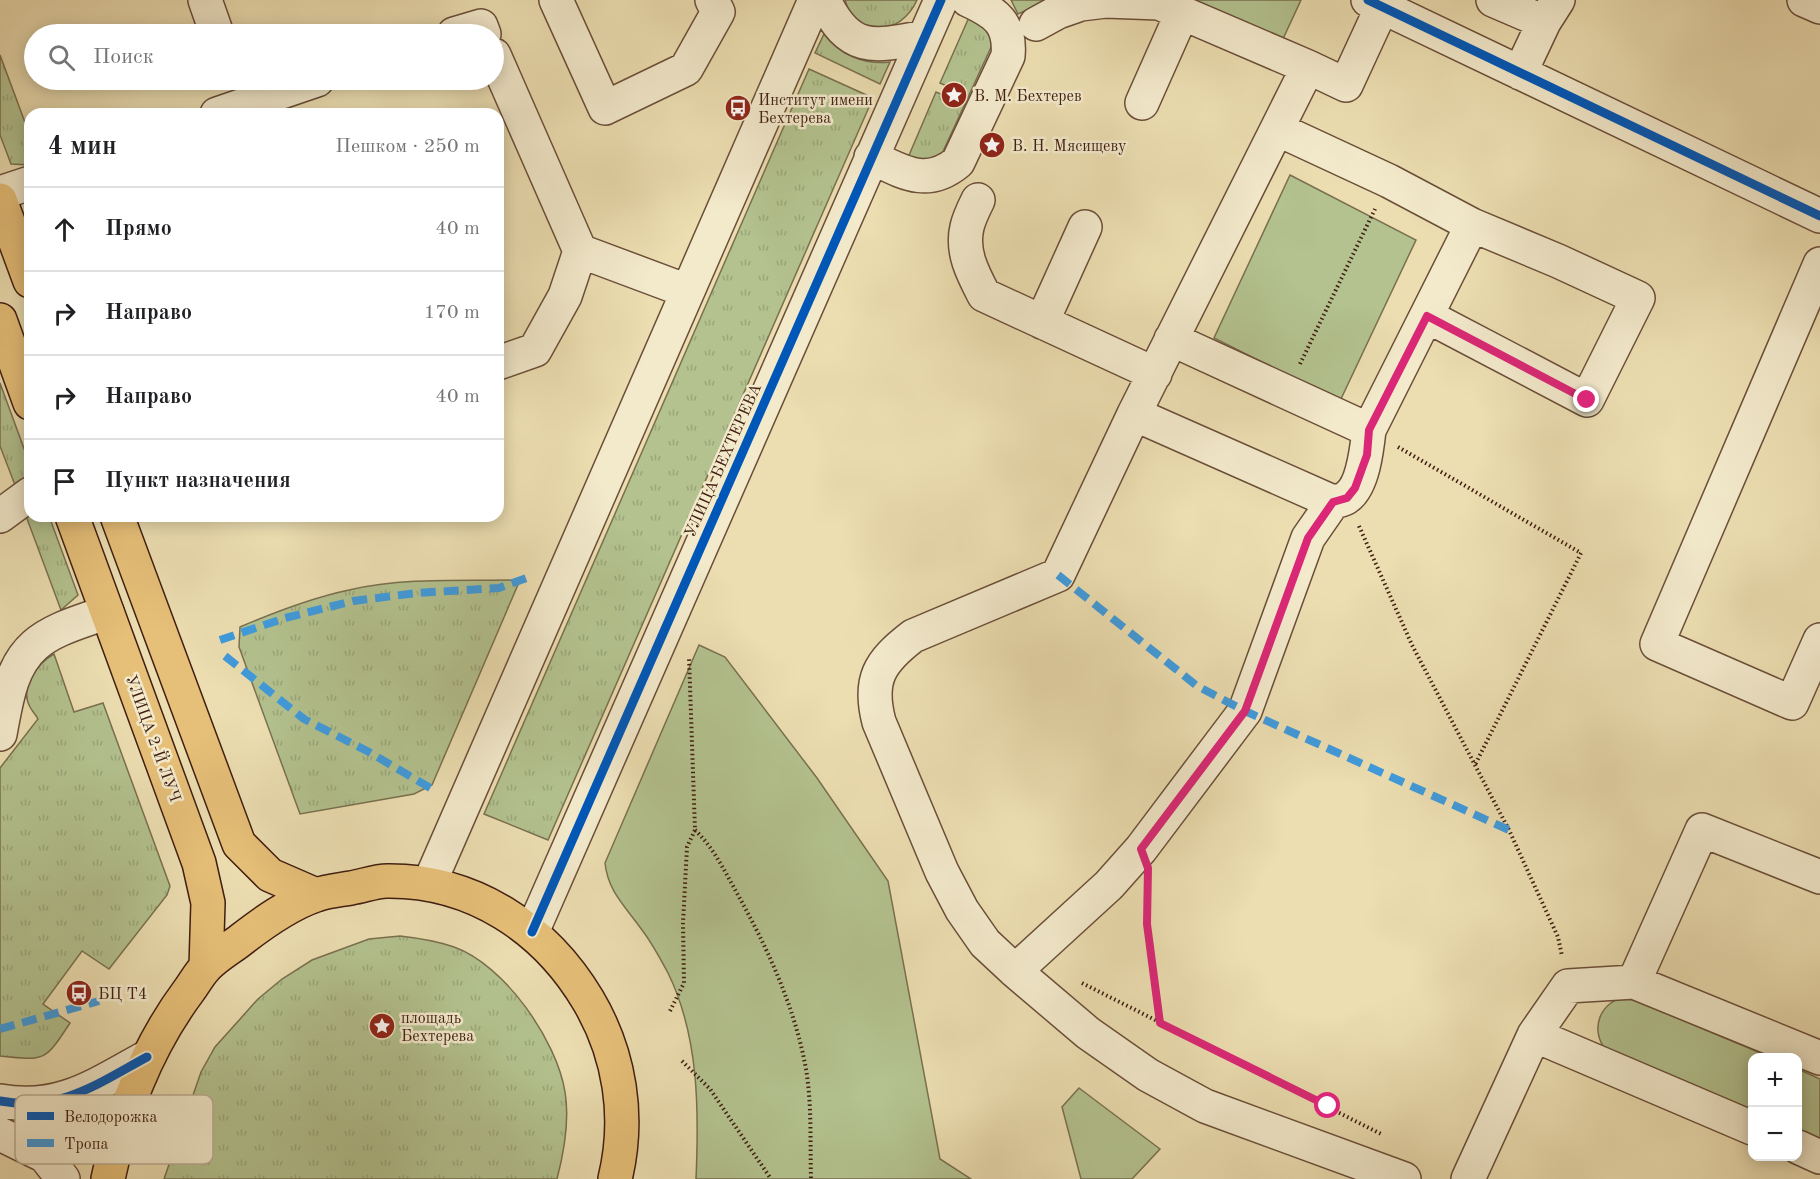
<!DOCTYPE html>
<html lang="ru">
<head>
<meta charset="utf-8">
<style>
	body { margin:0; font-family:"Old Standard TT",serif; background:#f2f2f2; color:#202124 }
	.controls { position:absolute; right:18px; bottom:18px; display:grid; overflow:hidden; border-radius:12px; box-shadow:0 3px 15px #0003 }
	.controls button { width:54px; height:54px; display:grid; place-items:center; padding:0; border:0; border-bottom:2px solid #e0e0e0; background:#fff; color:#202124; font:30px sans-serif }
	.stop { position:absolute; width:18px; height:18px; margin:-14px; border:4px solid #db2777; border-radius:50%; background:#fff }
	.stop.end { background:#db2777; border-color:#fff; box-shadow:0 2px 6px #0008 }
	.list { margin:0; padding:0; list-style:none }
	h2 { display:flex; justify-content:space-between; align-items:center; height:78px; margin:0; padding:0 24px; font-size:26px }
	h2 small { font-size:20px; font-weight:400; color:#757577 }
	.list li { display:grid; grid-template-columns:39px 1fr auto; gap:18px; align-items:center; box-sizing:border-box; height:84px; padding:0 24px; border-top:2px solid #e0e0e0 }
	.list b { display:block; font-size:22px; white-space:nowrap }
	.list em { font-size:20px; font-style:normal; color:#757577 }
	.icon { flex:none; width:33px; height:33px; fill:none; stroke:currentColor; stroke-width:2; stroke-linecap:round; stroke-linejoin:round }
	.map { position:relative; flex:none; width:1820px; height:1179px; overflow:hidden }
	.search { position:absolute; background:#fff; box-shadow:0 3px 15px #0003; left:24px; top:24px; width:480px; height:66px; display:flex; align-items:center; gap:15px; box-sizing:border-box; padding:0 21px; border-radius:33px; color:#757577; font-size:22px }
	.panel { position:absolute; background:#fff; box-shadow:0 3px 15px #0003; left:24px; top:108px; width:480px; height:414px; border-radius:18px }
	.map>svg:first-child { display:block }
	.grass { fill:url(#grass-tufts); stroke:#7a7050; stroke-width:1.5 }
	.park { fill:#b3c28f; stroke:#7a7050; stroke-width:1.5 }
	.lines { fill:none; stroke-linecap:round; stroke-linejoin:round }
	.minor-casing { stroke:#6b4e39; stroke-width:36 }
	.major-casing { stroke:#401e11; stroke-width:36 }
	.path { stroke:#401e11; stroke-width:4; stroke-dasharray:1.5 3; stroke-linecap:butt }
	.minor { stroke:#f3eacc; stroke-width:33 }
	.major { stroke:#e6bf78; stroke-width:33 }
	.quiet { stroke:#3f9bde; stroke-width:8; stroke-dasharray:15 8; stroke-linecap:butt }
	.cycleway-casing { stroke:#f3eacc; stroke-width:13 }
	.cycleway { stroke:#0057b8; stroke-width:9 }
	.route { stroke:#db2777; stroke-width:8 }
	.labels { text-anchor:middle; stroke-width:5; stroke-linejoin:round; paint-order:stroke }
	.poi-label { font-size:16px; fill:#401e11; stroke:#f3eacc; text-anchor:start }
	.street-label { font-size:16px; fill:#401e11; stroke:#f3eacc }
	.key { fill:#f3eacc; stroke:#bdad94; stroke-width:1.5 }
	.key-label { font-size:16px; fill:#401e11 }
</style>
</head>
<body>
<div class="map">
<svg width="1820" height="1179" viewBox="0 0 1820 1179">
	<defs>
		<pattern id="grass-tufts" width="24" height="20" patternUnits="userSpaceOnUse" patternTransform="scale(1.5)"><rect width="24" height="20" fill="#b3c28f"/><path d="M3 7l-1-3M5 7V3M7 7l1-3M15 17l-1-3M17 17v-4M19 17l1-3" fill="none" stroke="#9ba67a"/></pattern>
	</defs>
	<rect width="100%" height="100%" fill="#ecdeb1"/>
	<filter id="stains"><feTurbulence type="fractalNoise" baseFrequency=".00333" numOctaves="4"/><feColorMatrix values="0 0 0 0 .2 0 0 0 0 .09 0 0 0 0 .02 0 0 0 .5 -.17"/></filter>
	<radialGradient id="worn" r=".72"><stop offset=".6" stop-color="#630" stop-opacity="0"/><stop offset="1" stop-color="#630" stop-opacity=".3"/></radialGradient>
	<path class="grass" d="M845,0H917C901,36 856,40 845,0Z
		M970,15L985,22L993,43L940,158L907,160L936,92L957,101L961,92L940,83Z
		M824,34C840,55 864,65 890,62L880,84L815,53Z
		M0,55L30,136V165L11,164L0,135Z
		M809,69L873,98L548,840L484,814Z
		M0,383L30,465V471L19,483L15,485L0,446Z
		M30,511V516H49L78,595L61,610L26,516Z
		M520,580L432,785L414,794L300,814L239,647L240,627C275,612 311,598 349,590C404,577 464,581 520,580Z
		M54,654L74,712L103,703L170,886L167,895L109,969L82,951L43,1004L70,1023C45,1061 46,1061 0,1056V768L38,719C36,715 32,711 30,707C19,687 38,663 54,654Z
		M400,936C418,938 437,941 454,947C505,965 557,1041 565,1092C570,1121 564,1152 557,1179H164L201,1072L215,1047L258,999L282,979L312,960L369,939Z"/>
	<path class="park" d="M1011,0H1049L1018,14Z
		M1186,0H1301L1282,41Z
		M1290,175L1416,240L1340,401L1214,338Z
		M699,645L725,657L817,778L888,881L940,1159L971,1179H696C699,1110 699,1036 668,973C660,958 652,943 642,930C626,907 608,892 605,863Z
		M1627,997L1770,1057L1752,1058V1114L1606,1050C1589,1030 1600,1000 1627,997Z
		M1798,1069L1820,1079V1143L1798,1133Z
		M1079,1088L1160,1149L1132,1179H1081L1062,1107Z"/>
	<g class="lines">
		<defs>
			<path id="minor" d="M205,0L217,34
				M556,0L605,108L686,69L718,12L712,0
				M824,0C849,53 873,47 924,37
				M1368,0L1820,216
				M1493,0L1544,22
				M1804,0L1820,7
				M454,34L481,26L484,34
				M494,55L580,251L565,296L535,350L498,363
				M1308,67L1346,85L1382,7
				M1520,73L1544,22L1558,0
				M1142,103L1182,13
				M217,114L317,80
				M1277,129L1389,181L1472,225L1369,430
				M871,157C903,172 927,188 958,162L1008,56C1011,23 996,13 968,0
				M0,193L30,183
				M978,200C974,208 969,218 967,227C961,252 973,274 984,295L1155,374
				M580,251L687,291
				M1820,264L1657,644L1792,703L1820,640
				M1427,316L1587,400L1638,298L1558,261L1472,225
				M1042,322L1085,227
				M1134,414L1333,502C1337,501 1344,500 1347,497C1363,486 1367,448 1369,430L1171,339
				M1333,502L1308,538L1245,711L1141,849L1109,885L1015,971L1088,1033L1148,1075L1205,1106L1404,1179
				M0,516L30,494
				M0,734C6,703 10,667 35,645C54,628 84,621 107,612
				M429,884L815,0
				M532,932L941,0
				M1015,971L985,943L962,910L942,872L879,722C868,680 879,662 913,636L1058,575L1134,414L1308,67L1159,3L1106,1L1081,4L1058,12L1036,24
				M1634,982L1820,1058
				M1534,1035L1752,1128
				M0,1101C60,1112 97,1084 147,1057
				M0,1134L45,1156L63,1179
				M1798,1147L1820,1157
				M1468,1179L1534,1035L1568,986L1634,982L1702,830L1820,877"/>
			<path id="major" d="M0,200L30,281
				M0,320L30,403
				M72,516L199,863L208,903L206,967
				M117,516L239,844L270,875L316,895
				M108,1179C122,1111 148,1045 190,989C195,982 200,973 206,967C216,956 231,948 242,939C264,922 289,904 316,895C327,891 340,890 351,888C363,886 376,881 387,881C473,880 545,928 588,1000C620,1054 630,1117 615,1179"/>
		</defs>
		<use href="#minor" class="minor-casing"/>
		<use href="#major" class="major-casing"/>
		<path class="path" d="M1300,364L1375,209
			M1398,447L1581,553L1475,765
			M1359,526L1412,645L1509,830L1558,937L1562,956
			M695,830C714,848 725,872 738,895C768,949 795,1008 806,1069C812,1105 810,1143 811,1179
			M1148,890L1147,924L1160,1022
			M1082,983L1381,1134
			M670,1011L684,983L683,923L687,847L695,830L689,657
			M682,1061L710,1089L771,1179"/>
		<use href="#minor" class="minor"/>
		<use href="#major" class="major"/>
		<path class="quiet" d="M1058,575L1197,686L1245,711L1509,830
			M220,640L285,618L353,601L417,593L499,588L532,576
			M225,656L304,719L369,752L437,792
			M0,1029L99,1001"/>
		<defs>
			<path id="cycleway" d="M1368,0L1820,216
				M532,932L941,0
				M0,1101C60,1112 97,1084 147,1057"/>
		</defs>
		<use href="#cycleway" class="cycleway-casing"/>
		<use href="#cycleway" class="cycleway"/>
	</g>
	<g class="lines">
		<path class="route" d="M1328,1106L1160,1023L1147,924L1148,868L1141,849L1245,711L1308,538L1333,502L1347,498L1355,488L1367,455L1369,430L1427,316L1587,400"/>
	</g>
	<defs>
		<symbol id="sight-disc" viewBox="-11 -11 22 22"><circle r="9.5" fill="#8f2418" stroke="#f3eacc"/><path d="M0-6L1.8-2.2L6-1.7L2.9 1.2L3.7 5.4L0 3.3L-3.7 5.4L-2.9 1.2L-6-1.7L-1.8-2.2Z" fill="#fff"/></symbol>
		<symbol id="bus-disc" viewBox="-11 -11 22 22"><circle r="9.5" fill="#8f2418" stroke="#f3eacc"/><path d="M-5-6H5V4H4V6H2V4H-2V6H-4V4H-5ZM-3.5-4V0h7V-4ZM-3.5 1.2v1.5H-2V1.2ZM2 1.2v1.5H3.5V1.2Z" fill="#fff"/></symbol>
	</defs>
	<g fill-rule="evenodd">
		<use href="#sight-disc" x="939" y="80" width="30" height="30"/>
		<use href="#bus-disc" x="723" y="93" width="30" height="30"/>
		<use href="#sight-disc" x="977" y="130" width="30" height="30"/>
		<use href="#bus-disc" x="64" y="978" width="30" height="30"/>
		<use href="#sight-disc" x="367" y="1011" width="30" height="30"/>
	</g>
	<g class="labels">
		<g class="poi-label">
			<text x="974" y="101">В. М. Бехтерев</text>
			<text x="758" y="105">Институт имени<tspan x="758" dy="18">Бехтерева</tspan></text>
			<text x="1012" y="151">В. Н. Мясищеву</text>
			<text x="98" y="999">БЦ Т4</text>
			<text x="401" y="1023">площадь<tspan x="401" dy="18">Бехтерева</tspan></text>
		</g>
		<g class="street-label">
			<text transform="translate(722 460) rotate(-66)" y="6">УЛИЦА БЕХТЕРЕВА</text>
			<text transform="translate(154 738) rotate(70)" y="6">УЛИЦА 2-Й ЛУЧ</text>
		</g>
	</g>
	<rect x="15" y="1095" width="198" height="69" rx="9" class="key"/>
	<rect x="27" y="1112" width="27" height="8" fill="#0057b8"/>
	<rect x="27" y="1139" width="27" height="8" fill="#3f9bde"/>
	<g class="key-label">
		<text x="64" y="1122">Велодорожка</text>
		<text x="64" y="1149">Тропа</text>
	</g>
	<rect width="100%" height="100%" filter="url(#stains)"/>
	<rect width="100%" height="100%" fill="url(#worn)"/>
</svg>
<div class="controls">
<button>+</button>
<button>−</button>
</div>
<div class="stop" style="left:1328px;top:1106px"></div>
<div class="stop end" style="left:1587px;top:400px"></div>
<div class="search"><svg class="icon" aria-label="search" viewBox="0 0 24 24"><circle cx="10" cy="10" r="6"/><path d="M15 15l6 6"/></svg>Поиск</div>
<section class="panel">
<h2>4 мин<small>Пешком · 250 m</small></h2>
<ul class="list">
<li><svg class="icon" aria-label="ahead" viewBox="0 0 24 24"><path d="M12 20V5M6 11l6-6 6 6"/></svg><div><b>Прямо</b></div><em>40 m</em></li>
<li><svg class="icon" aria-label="right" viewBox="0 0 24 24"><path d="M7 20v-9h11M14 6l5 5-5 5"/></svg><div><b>Направо</b></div><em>170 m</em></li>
<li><svg class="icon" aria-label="right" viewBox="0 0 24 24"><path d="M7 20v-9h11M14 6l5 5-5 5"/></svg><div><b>Направо</b></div><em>40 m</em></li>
<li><svg class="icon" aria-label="arrive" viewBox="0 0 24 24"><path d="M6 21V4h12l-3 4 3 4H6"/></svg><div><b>Пункт назначения</b></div></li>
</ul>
</section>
</div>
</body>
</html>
